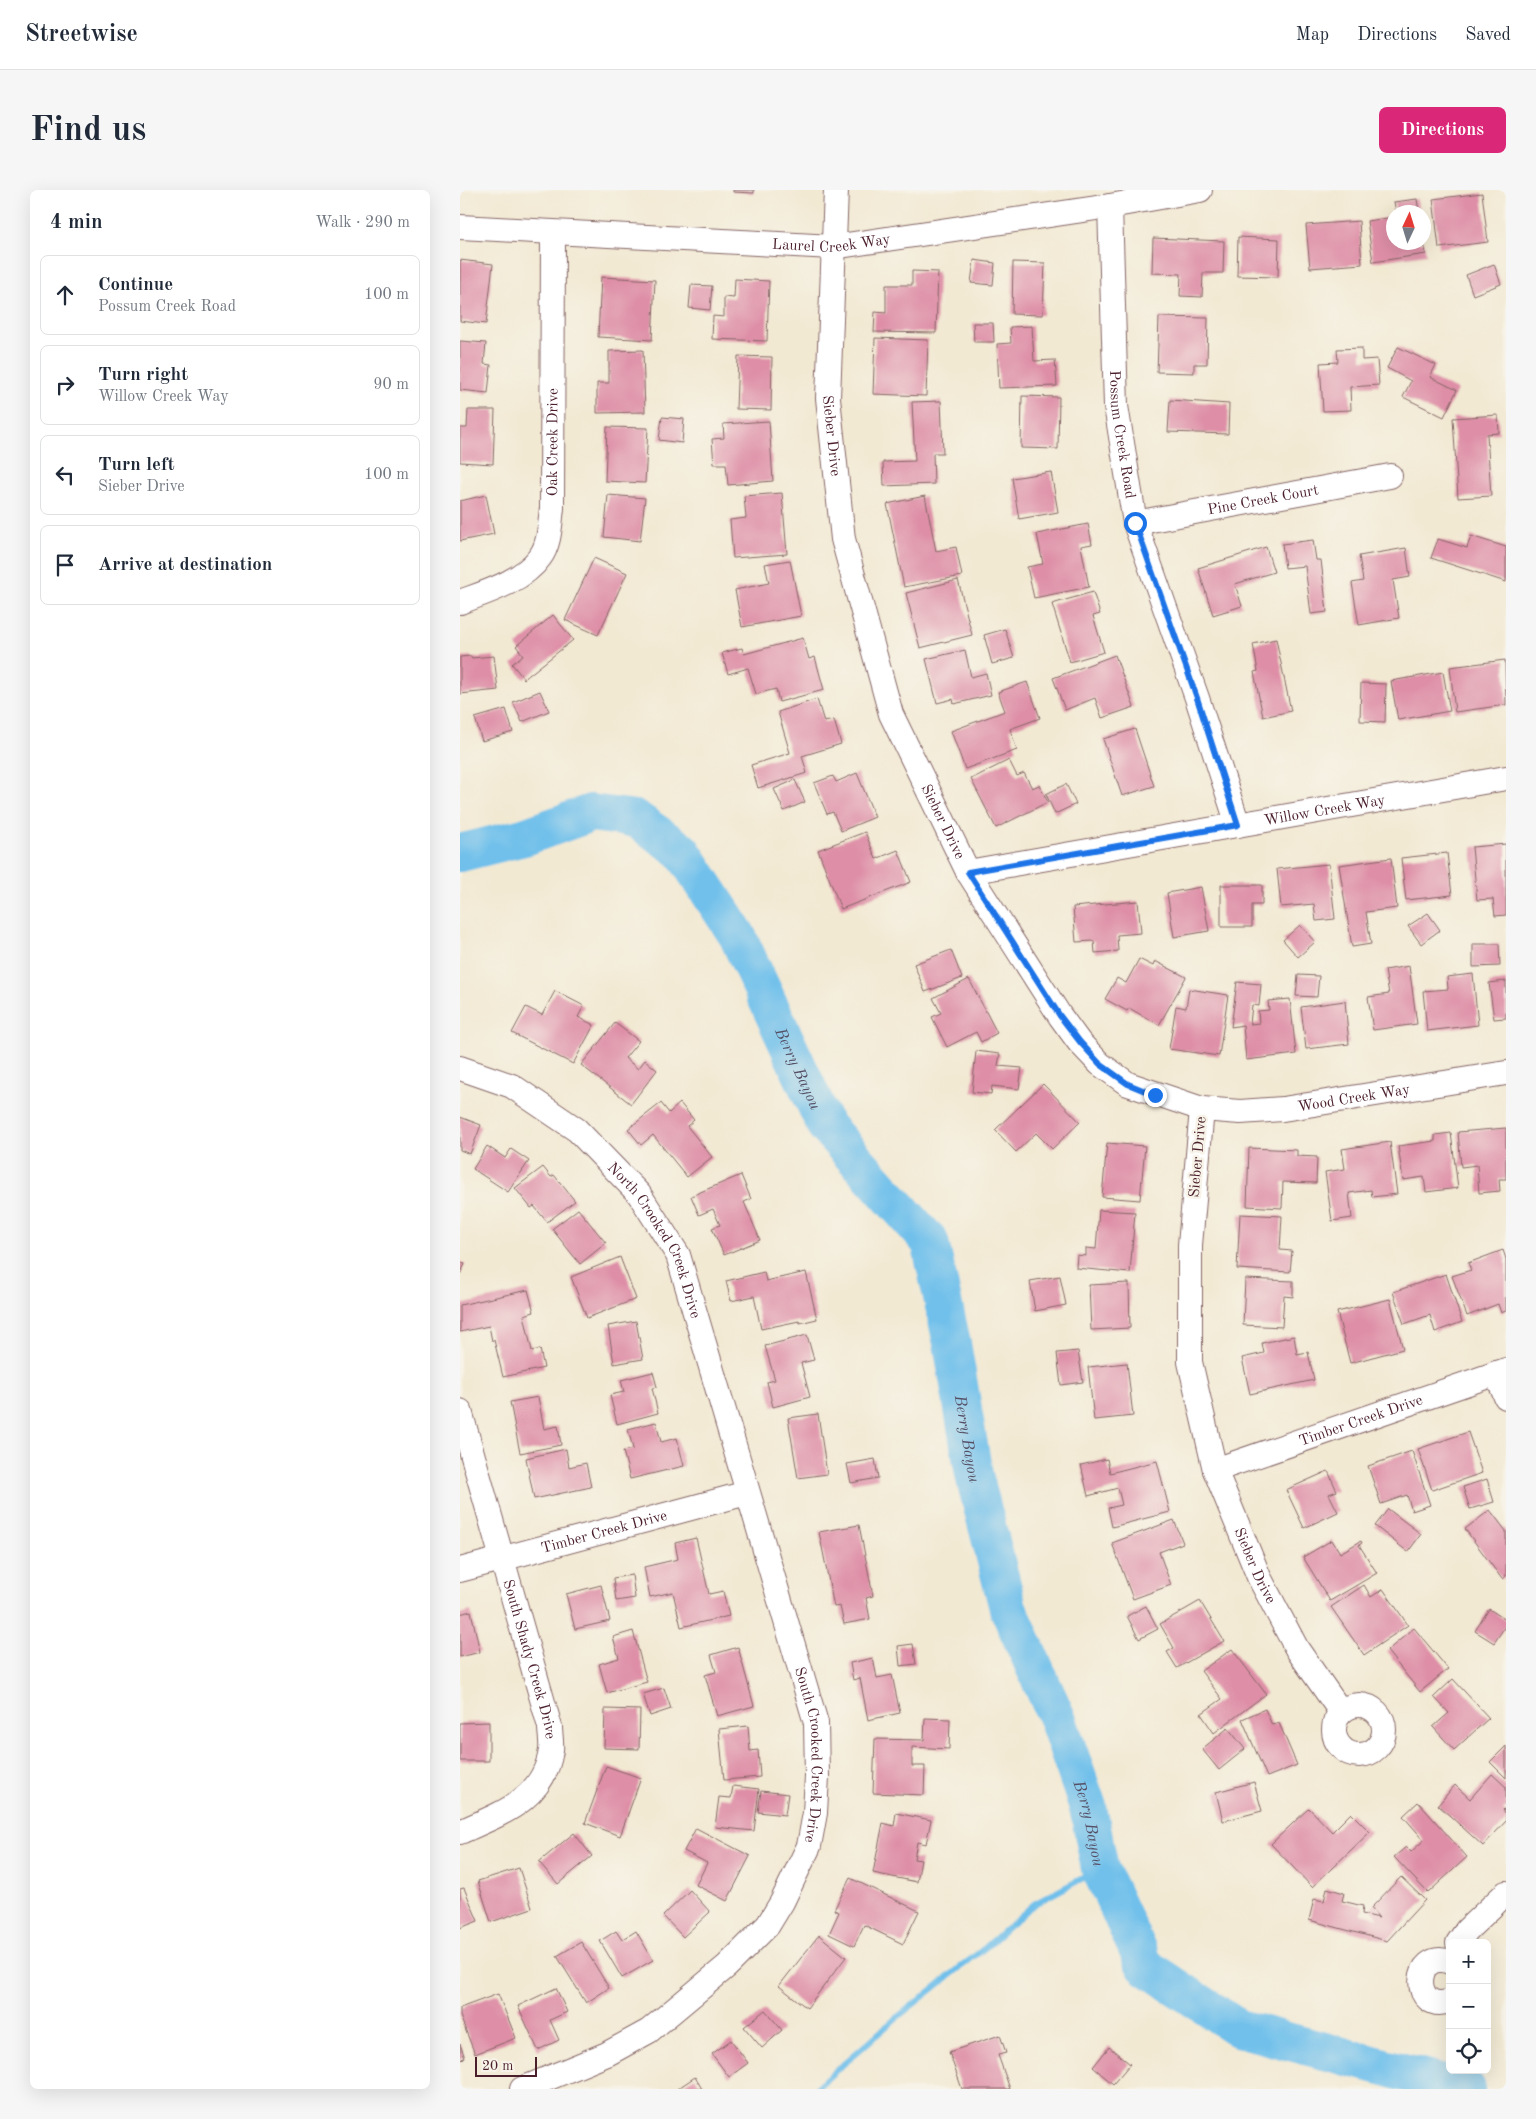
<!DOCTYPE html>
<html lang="en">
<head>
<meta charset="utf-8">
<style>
	body { margin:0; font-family:"Old Standard TT",serif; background:#f6f6f7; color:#1f2937 }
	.controls { position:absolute; right:15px; bottom:15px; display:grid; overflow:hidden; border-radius:8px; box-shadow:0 5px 20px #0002 }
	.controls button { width:45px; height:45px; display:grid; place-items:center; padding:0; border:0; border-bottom:1px solid #e0e1e3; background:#fff; color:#1f2937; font:25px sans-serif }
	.compass { position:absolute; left:926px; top:15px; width:45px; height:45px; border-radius:50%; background:#fff; box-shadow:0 5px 20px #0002; rotate:4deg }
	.scale { position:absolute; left:15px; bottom:12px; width:62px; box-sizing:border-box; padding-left:5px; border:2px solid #4a1f2b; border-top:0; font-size:14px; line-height:18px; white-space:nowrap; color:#4a1f2b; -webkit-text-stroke:4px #f7f3e8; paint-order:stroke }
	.stop { position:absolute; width:15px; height:15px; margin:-11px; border:4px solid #1a73e8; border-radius:50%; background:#fff }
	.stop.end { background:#1a73e8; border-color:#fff; box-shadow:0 1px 5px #0008 }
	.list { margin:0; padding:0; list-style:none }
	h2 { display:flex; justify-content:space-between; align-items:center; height:65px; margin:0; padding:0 20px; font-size:21px }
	h2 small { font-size:16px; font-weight:400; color:#747a83 }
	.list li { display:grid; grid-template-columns:32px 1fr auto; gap:15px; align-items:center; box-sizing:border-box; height:80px; margin:0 10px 10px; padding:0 10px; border:1px solid #e0e1e3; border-radius:8px }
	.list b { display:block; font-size:19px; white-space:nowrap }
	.list p { margin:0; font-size:16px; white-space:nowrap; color:#747a83 }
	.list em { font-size:16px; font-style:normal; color:#747a83 }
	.icon { flex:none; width:28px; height:28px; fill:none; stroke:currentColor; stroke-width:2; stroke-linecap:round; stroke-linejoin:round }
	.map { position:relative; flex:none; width:1046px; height:1899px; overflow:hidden; border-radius:8px }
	header { display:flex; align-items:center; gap:30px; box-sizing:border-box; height:70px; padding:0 25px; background:#fff; border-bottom:1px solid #e0e1e3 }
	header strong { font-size:24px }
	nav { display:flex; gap:28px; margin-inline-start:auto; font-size:18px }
	.intro { display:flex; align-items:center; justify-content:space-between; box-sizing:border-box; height:120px; padding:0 30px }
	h1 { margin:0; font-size:35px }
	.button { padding:12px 22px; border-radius:8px; background:#db2777; color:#fff; font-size:18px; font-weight:700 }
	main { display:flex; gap:30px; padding:0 30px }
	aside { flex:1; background:#fff; border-radius:8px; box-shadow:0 5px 20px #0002 }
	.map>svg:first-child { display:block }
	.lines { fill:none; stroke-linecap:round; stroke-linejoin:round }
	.stream { stroke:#70c0eb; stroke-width:6 }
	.river { stroke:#70c0eb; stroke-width:38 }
	.building { fill:#de8fa7 }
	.minor-casing { stroke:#856666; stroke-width:26 }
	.minor { stroke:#fff; stroke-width:24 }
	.route { stroke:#1a73e8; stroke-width:6 }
	.labels { text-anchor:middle; stroke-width:5; stroke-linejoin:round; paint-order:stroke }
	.street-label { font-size:15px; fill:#4a1f2b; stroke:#f7f3e8 }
	.water-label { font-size:16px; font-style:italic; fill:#554f65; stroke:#f7f3e8 }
</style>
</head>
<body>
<header>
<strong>Streetwise</strong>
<nav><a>Map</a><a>Directions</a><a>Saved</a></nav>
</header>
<div class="intro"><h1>Find us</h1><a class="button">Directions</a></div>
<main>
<aside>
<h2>4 min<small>Walk · 290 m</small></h2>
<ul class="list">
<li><svg class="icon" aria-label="ahead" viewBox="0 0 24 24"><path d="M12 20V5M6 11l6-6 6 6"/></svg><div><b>Continue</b><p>Possum Creek Road</p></div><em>100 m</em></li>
<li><svg class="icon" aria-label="right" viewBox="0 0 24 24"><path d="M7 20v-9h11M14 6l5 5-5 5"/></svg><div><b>Turn right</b><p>Willow Creek Way</p></div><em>90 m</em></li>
<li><svg class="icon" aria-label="left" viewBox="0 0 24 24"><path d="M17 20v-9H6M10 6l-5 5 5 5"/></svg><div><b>Turn left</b><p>Sieber Drive</p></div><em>100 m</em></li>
<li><svg class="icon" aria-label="arrive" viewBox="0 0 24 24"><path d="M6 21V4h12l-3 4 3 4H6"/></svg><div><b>Arrive at destination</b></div></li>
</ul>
</aside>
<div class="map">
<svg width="1046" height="1899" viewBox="0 0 1046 1899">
	<rect width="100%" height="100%" fill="#f7f3e8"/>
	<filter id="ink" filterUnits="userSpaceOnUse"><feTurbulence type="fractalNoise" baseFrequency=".02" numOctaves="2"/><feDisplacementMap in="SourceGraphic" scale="10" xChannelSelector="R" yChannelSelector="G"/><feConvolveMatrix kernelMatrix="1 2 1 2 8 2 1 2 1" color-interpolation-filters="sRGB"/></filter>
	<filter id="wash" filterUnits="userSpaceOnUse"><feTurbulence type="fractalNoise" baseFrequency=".0096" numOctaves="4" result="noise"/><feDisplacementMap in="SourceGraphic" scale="20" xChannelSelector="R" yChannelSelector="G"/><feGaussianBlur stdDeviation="1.12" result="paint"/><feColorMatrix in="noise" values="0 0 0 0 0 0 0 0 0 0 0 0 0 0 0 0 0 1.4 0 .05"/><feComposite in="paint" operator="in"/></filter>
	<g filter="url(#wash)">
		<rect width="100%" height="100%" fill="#f2e9d3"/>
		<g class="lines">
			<path class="stream" d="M355,1899L435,1829L526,1757L574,1714L640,1679"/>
			<path class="river" id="s1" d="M0,663L64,647L131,623L176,629L222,661L277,745L365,935L470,1052L492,1153L514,1285L548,1418L597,1528L628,1617L640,1679L685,1776L778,1838L1007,1899"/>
		</g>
		<g id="blocks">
			<path class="building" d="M273,0H294V3L273,2Z
				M1022,3L1028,52L979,58L973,9Z
				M957,9L959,22H936L934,12Z
				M934,27V52H964L966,64L913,72L907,31Z
				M899,31L902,74L850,78L846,35Z
				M778,47L819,49L818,87L777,86Z
				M693,48L764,51L763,83H743L742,107L720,106L721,84L692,83Z
				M0,70L33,74L26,134L0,131Z
				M514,70L535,73L533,95L511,93Z
				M553,72L585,73L583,125L552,124Z
				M1034,74L1041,94L1013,105L1006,85Z
				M452,81L478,82L476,143L414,142L415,122L426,123V95H452Z
				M141,87L195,90L192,150L138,147Z
				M275,89L309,91L307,151L252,149L253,126L264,127V107L274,108Z
				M231,95L252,96L250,120L229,118Z
				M699,127L748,128L747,174H734V183L697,182Z
				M513,133H533L534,152H514Z
				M572,136L574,171L595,170L597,196L539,198L537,154L551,153L550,137Z
				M415,148L468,150L466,206L413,204Z
				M0,151L26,153L24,174L31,175L28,203L0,200Z
				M938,157L976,175L970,187L997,200L984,227L943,207L951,191L927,178Z
				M902,158V170L917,169L919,195L890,197L891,220L863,221L860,173L878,172L877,159Z
				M183,160L185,222L137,223V193H149V161Z
				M278,166L312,167L311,220L276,219Z
				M562,206L599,207L598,259L561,258Z
				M710,210L769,214L768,244L708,242Z
				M481,211L483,263H473L474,294L424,296L423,272L455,271L452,212Z
				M8,220H35L33,274L0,272V238H7Z
				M1038,225L1039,243L1027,244L1031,306L998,308L993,228Z
				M202,227L224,229L222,253L199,250Z
				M309,231L313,291L268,295L266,274H254L252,249L264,248L263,234Z
				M147,237L188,238L185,293L145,291Z
				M591,282L598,322L559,329L552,288Z
				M322,303L327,364L273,368L270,330L286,328L284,306Z
				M26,305L34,344L0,351V311Z
				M148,305L185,308L180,351L144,347Z
				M465,306L476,361L496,357L502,386L444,397L427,314Z
				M628,334L632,354L621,356L629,397L574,408L567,377L583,374L577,344Z
				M1011,346L1046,357V392L971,368L978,349L1007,358Z
				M853,350L856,370H861L867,422L851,424L845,376L825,378L822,354Z
				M806,357L814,382L775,394L782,416L753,425L738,378Z
				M946,358L950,387L933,390L939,428L899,435L892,393L903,391L899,366Z
				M134,368L167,383L138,445L105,430Z
				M330,370L341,426L282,437L275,400L309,393L305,374Z
				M498,390L512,445L460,458L446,403Z
				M633,402L640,424L633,426L644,462L610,472L592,414Z
				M93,425L113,450L64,489L52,474L63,465L56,456Z
				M545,439L554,468L532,474L524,445Z
				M343,448L349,469L355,467L364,500L319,512L316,499L296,504L288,478L268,484L262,463L282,458L284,464Z
				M816,449L831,521L803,527L794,482L798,481L793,454Z
				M505,460L511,487L526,483L531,505L494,514L493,509L477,513L466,469Z
				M655,465L674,517L642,528L635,508L605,520L593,488Z
				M11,466V468L34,466L38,500L0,504V467Z
				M1045,470L1046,515L995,522L990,477Z
				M983,482L990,521L938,530L931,491Z
				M567,492L580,528L550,539L557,560L505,579L491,541L545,521L538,502Z
				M901,493L926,494L925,532L900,531Z
				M80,501L89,521L62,532L53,512Z
				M357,509L364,532L374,530L381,554L342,566L347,583L298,598L291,575L330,563L318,522Z
				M46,519L53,542L22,551L15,528Z
				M675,539L694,596L662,606L643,549Z
				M549,570L557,586L564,583L572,598L579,595L588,612L536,638L511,589Z
				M397,583L415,627L381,641L373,622L367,624L354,593L373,586L376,592Z
				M335,590L345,612L324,621L314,599Z
				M606,594L616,614L595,624L586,604Z
				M405,642L416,669L438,660L451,692L381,719L358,660Z
				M1046,654V725L1035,726L1033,709L1017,710L1012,657Z
				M987,663L992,705L946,710L941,668Z
				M931,668L937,718L906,722L911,754L892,757L879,675Z
				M869,674L875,729L856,731L854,714L821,717L817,679Z
				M761,695H802V715H792V737H761Z
				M741,697L749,741L714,747L707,703Z
				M678,711L681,743L657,745L658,761L635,763L634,751L616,752L613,717Z
				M968,723L980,740L961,754L948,736Z
				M840,735L855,752L838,767L823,750Z
				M1013,754H1039L1040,776L1013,777Z
				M491,760L502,788L465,802L454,774Z
				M679,769L693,776L695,771L726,787L699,835L669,818L667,821L645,809L657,788L666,793Z
				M949,776L957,834L913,840L908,807L929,804L925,780Z
				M1013,784L1018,835L967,841L963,801L988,799L987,787Z
				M838,785L859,786L857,807L836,806Z
				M509,789L537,843L521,852L516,842L487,857L472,827L481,823L473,808Z
				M1046,791V828L1034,829L1029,793Z
				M777,792L801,794L799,816L792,815L790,834L799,833L798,821L809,820L808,811L830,809L836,864L786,870L783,835L771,837Z
				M729,799L768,805L759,866L709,859L716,816L726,818Z
				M95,801L124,816L118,827L134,835L113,874L52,843L66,817L82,825Z
				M885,811L889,854L846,859L841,817Z
				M155,833L179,851L165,868L178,879L185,870L197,880L171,914L121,875Z
				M516,861L540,864L538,876L562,878L559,899L532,896L531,904L512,902Z
				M583,894L620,932L592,959L576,943L556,962L535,940Z
				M201,913L209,923L220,913L234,930L227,936L252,967L227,987L193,945L181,955L168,939Z
				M0,927L21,935L10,964L0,960Z
				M1046,938V989H1039L1040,1001L1019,1003L1017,975L1001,977L998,942Z
				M991,943L998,998L966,1002L964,987L943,990L938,956L975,951V945Z
				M930,952L937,1004L912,1007L911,1000L889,1003L892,1028L872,1031L865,982L885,979L882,959Z
				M647,953L685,956L680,1010L642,1007Z
				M27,956L45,968L51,959L69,971L48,1002L13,979Z
				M789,958L837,960V966L857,967L856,993L823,992L822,1018L787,1016Z
				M83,977L91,987L94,985L115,1011L87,1032L74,1016L71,1018L55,998Z
				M281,985L291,1009L284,1012L300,1050L264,1065L252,1038L260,1035L253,1019L239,1025L231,1006Z
				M118,1019L146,1053L120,1074L92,1039Z
				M639,1020L675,1022L670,1083L616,1078L617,1065L626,1066V1058L636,1059Z
				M780,1024L822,1026L820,1060L832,1061L830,1082L777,1079Z
				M1043,1060L1046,1069V1121L1041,1123L1038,1114L1007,1126L992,1086L1011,1080L1008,1073Z
				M160,1067L176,1109L127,1128L111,1087Z
				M0,1072L5,1074L0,1085Z
				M304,1082L306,1091L346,1082L357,1129L340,1133L339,1131L301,1139L294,1106L271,1111L266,1091Z
				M986,1084L1002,1132L975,1142L970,1125L944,1134L933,1102Z
				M600,1086L606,1115L575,1121L570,1091Z
				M785,1089L833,1091V1107L824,1106L822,1137L783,1135Z
				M669,1093L670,1138L631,1140L629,1095Z
				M68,1100L74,1122L64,1125L72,1161L80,1159L84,1178L43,1187L34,1150L32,1151L29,1136L0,1142V1115Z
				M930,1109L943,1159L890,1173L877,1122Z
				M176,1131L183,1169L154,1174L148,1136Z
				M347,1145L354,1170L341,1173L350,1207L313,1217L307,1192L315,1190L305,1156Z
				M834,1146L837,1164L848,1162L854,1190L790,1204L782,1168L804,1163L802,1153Z
				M618,1161L623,1192L601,1195L597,1163Z
				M667,1173L673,1226L634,1230L628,1177Z
				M193,1182L197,1197L192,1198L198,1223L157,1234L150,1205L164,1202L161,1190Z
				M78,1207L84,1239L98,1236L101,1255L60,1263L50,1212Z
				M358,1224L367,1284L338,1288L328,1228Z
				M196,1232L201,1252L217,1248L224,1276L170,1289L163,1261L173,1259L168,1239Z
				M1008,1242L1022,1283L972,1300L958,1259Z
				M106,1259L109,1277L126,1273L131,1297L74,1309L66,1268Z
				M952,1261L970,1315L952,1321L947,1305L921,1314L908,1276Z
				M415,1269L418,1288L391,1293L387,1274Z
				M647,1269L650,1283L697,1271L710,1322L652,1337L648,1318L662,1315L658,1298L628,1306L621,1275Z
				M868,1281L877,1301L869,1304L878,1322L844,1338L826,1300Z
				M1027,1289L1034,1312L1010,1319L1003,1297Z
				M928,1319L961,1344L948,1362L915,1336Z
				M1030,1320L1046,1341V1386L1042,1389L1005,1339Z
				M714,1330L723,1353L699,1362L711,1395L673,1409L652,1353Z
				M399,1335L413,1406L406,1408L410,1429L384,1434L380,1416L374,1417L359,1342Z
				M236,1348L249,1404L263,1401L269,1426L221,1437L213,1402L190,1407L184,1377L218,1369L215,1353Z
				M872,1350L880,1363L901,1351L902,1353L899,1355L917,1383L870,1411L843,1367Z
				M172,1385L175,1408L156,1411L153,1388Z
				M141,1395L150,1431L115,1439L106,1404Z
				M904,1395L911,1407L923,1399L948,1435L904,1465L871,1417Z
				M740,1411L764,1451L717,1478L707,1462L714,1458L700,1434Z
				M686,1416L698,1439L679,1449L667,1426Z
				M1029,1419L1046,1430V1435L1034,1453L1015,1441Z
				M11,1421L20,1462L0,1467V1424Z
				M954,1438L988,1479L960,1502L927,1461Z
				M173,1441L187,1492L147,1503L139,1474L159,1468L153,1447Z
				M453,1454L456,1474L440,1476L438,1456Z
				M278,1457L294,1516L257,1526L245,1485L256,1482L251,1465Z
				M772,1459L806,1504L754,1543L741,1524L762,1509L741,1481Z
				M413,1468L417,1488L432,1485L440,1523L408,1530L400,1488L393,1490L390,1473Z
				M993,1489L1029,1528L994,1560L973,1537L989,1523L974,1507Z
				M204,1498L211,1519L190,1526L183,1504Z
				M145,1519L180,1520L179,1559L144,1558Z
				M805,1519L812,1535L819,1533L837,1575L807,1587L782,1529Z
				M465,1528L490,1529L489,1559L452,1557V1576H465L464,1605L413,1603L415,1549L464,1550Z
				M29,1532V1571H0V1533Z
				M288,1536L290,1561L298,1560L300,1587L264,1590L259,1539Z
				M768,1538L785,1559L759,1580L742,1559Z
				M1046,1556V1588L1030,1572Z
				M146,1576L181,1588L160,1646L125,1633Z
				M1032,1584L1046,1597V1617L1043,1620L1046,1624V1631L1023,1656L978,1615L995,1595L1010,1609Z
				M794,1592L802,1621L763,1631L756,1602Z
				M273,1596L299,1599L294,1641L255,1637L259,1607L271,1608Z
				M301,1601L328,1604L325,1625L298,1622Z
				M958,1612L1007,1667L968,1703L934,1667L946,1657L951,1662L964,1650L943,1626Z
				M849,1618L872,1642L891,1623L910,1642L852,1697L811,1654Z
				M436,1623L471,1630L466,1654L457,1652L454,1669L461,1670L457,1692L413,1683L423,1633L434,1636Z
				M236,1638L290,1666L267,1711L236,1695L247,1673L224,1661Z
				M114,1643L132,1666L98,1694L79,1672Z
				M59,1678L72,1718L31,1732L18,1691Z
				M941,1687L965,1710L927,1751L849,1730L854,1709L864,1711L867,1698L884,1703L882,1711L903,1716L902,1724L919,1728L911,1718Z
				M390,1688L459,1721L443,1754L404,1735L394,1756L369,1744L379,1722L374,1720Z
				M4,1698L18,1731L0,1738V1699Z
				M230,1700L250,1722L223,1747L203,1726Z
				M156,1741L162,1750L176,1741L193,1770L162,1788L140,1751Z
				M359,1745L386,1767L347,1818L319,1796Z
				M121,1752L149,1798L126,1813L97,1766Z
				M96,1798L107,1822L90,1830L99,1850L78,1860L58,1816Z
				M38,1804L56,1848L15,1864L0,1826V1818Z
				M305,1820L322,1840L302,1858L284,1837Z
				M540,1845L546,1863L538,1865L550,1899H502L489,1862Z
				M271,1850L288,1873L269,1887L252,1864Z
				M0,1854L5,1868L0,1869Z
				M649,1857L670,1874L653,1894L633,1877Z
				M235,1887L242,1899H217Z"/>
		</g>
	</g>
	<g filter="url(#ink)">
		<use href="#blocks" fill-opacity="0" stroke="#856666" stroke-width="1"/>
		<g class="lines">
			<defs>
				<g id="minor">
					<path id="s2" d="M376,0L368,208L383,349L431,524L508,682L600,826L619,852L640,874L668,894L742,919L780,922L823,919L1046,883"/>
					<path id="s3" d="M650,16L656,216L675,333L737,508L778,635"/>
					<path id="s4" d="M0,37L373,57L650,16L740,0"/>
					<path id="s5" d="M675,333L930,286"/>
					<path id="s6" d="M0,412C27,402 63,391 80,367C90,354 90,333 92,318L93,43"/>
					<path id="s7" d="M508,682L1046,588"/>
					<path id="s8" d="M0,878L52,896L117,940L179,1004L218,1065L356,1533L357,1586L355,1623L349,1656L322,1712L308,1735L267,1776L189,1841L147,1864L62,1899"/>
					<path id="s9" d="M742,919L730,1055V1172L755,1280L799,1387L837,1459L881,1522"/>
					<path d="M1036,1183L1046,1207"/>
					<path id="s10" d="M0,1221L90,1537C90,1544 92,1553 91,1560C84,1610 40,1624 0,1642"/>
					<path id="s11" d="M755,1280L1046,1180"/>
					<path id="s12" d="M0,1380L287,1303"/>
					<circle cx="899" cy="1540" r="25"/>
					<path d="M998,1753L1007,1740L1046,1703"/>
					<path d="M990,1772C952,1758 951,1825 990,1811"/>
				</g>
			</defs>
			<use href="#minor" class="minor-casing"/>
			<use href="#minor" class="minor"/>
		</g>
	</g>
	<g class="lines" filter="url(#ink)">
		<path class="route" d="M675,333L737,508L778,635L508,682L600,826L620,852L640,874L668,894L695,905"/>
	</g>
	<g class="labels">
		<g class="street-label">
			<text dy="5" stroke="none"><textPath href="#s4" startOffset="372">Laurel Creek Way</textPath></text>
			<text dy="5" stroke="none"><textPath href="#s3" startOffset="229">Possum Creek Road</textPath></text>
			<text dy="5" stroke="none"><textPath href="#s2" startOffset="246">Sieber Drive</textPath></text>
			<text dy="5" stroke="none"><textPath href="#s6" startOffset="210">Oak Creek Drive</textPath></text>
			<text dy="5" stroke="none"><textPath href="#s5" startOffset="130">Pine Creek Court</textPath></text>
			<text dy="5" stroke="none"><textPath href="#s7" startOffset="362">Willow Creek Way</textPath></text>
			<text dy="5" stroke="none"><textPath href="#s2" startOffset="651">Sieber Drive</textPath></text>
			<text dy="5" stroke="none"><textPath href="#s2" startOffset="1206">Wood Creek Way</textPath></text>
			<text transform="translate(737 967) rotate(-85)" y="5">Sieber Drive</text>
			<text dy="5" stroke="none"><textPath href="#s8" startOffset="271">North Crooked Creek Drive</textPath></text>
			<text dy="5" stroke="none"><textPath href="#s11" startOffset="154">Timber Creek Drive</textPath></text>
			<text dy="5" stroke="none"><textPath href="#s12" startOffset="149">Timber Creek Drive</textPath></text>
			<text dy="5" stroke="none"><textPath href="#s9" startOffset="468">Sieber Drive</textPath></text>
			<text dy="5" stroke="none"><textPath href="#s10" startOffset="258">South Shady Creek Drive</textPath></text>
			<text dy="5" stroke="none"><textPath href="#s8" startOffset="814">South Crooked Creek Drive</textPath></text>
		</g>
		<g class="water-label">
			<text dy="6" stroke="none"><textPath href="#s1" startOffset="486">Berry Bayou</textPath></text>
			<text dy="6" stroke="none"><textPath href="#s1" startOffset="906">Berry Bayou</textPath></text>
			<text dy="6" stroke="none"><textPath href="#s1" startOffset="1311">Berry Bayou</textPath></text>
		</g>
	</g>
</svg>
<div class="controls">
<button>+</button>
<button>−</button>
<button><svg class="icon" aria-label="locate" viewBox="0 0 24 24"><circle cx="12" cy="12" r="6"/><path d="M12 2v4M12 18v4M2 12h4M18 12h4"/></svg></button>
</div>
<svg class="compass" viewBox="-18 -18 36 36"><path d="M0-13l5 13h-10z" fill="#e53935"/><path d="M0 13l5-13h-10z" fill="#747a83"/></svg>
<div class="scale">20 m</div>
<div class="stop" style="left:675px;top:333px"></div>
<div class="stop end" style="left:695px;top:905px"></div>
</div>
</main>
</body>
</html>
